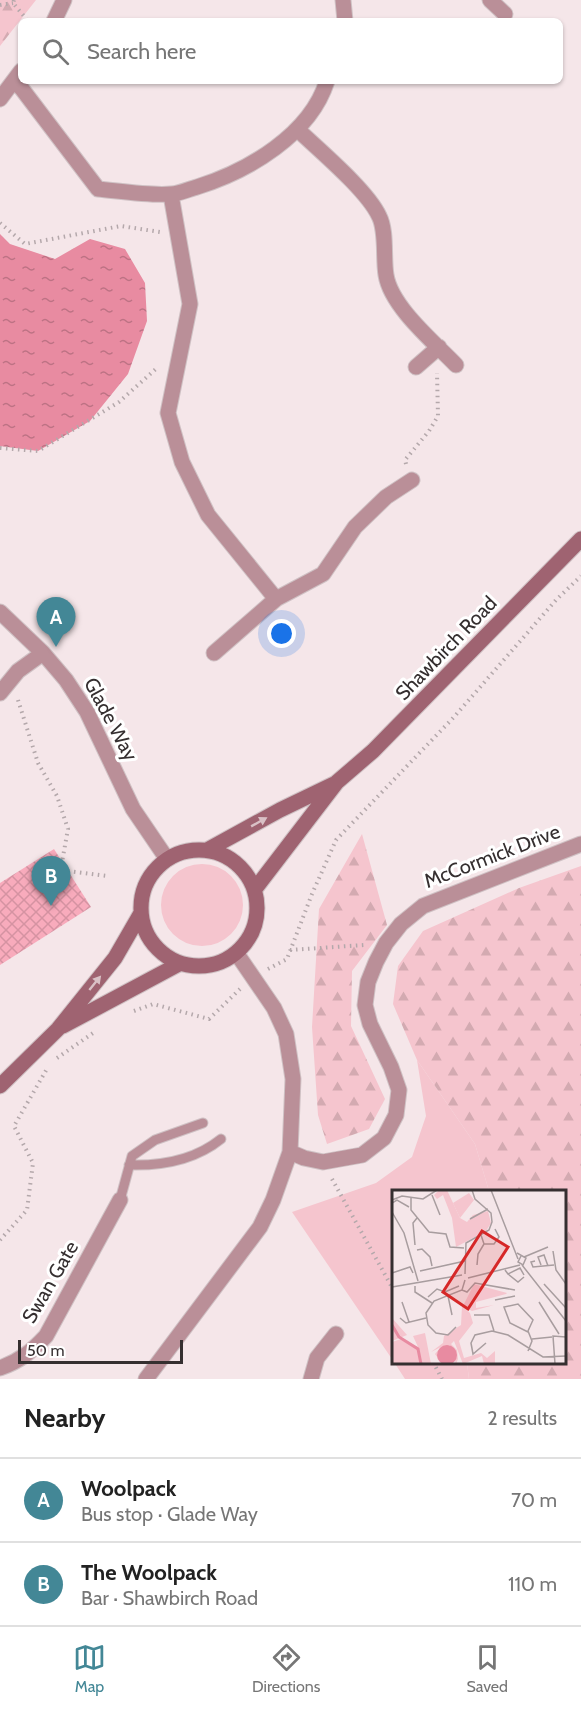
<!DOCTYPE html>
<html lang="en">
<head>
<meta charset="utf-8">
<style>
	body { margin:0; font-family:Cabin,sans-serif; background:#f2f2f2; color:#222 }
	.scale { position:absolute; left:18px; bottom:15px; width:165px; box-sizing:border-box; padding-left:6px; border:3px solid #352f30; border-top:0; font-size:16px; line-height:21px; white-space:nowrap; color:#352f30; -webkit-text-stroke:4px #fff; paint-order:stroke }
	.you { position:absolute; left:282px; top:634px; width:21px; height:21px; margin:-15px; border:4px solid #fff; border-radius:50%; background:#1a73e8; box-shadow:0 0 0 9px #1a73e833 }
	.badge { display:grid; place-items:center; width:39px; height:39px; border-radius:50%; background:#438796; color:#fff; font-size:20px; font-weight:700 }
	.pin { position:absolute; translate:-50% -50px; filter:drop-shadow(0 2px 3px #0008) }
	.pin::after { content:''; position:absolute; top:32px; width:21px; height:18px; background:inherit; clip-path:polygon(0 0,100% 0,50% 100%) }
	.list { margin:0; padding:0; list-style:none }
	h2 { display:flex; justify-content:space-between; align-items:center; height:78px; margin:0; padding:0 24px; font-size:26px }
	h2 small { font-size:20px; font-weight:400; color:#767676 }
	.list li { display:grid; grid-template-columns:39px 1fr auto; gap:18px; align-items:center; box-sizing:border-box; height:84px; padding:0 24px; border-top:2px solid #e0e0e0 }
	.list b { display:block; font-size:22px; white-space:nowrap }
	.list p { margin:0; font-size:20px; white-space:nowrap; color:#767676 }
	.list em { font-size:20px; font-style:normal; color:#767676 }
	.icon { flex:none; width:33px; height:33px; fill:none; stroke:currentColor; stroke-width:2; stroke-linecap:round; stroke-linejoin:round }
	.map { position:relative; flex:none; width:581px; height:1379px; overflow:hidden }
	.search { position:absolute; background:#fff; box-shadow:0 2px 4px #0004; left:18px; right:18px; top:18px; height:66px; display:flex; align-items:center; gap:15px; box-sizing:border-box; padding:0 21px; border-radius:9px; color:#767676; font-size:22px }
	.sheet { height:246px; background:#fff }
	nav { display:flex; justify-content:space-around; align-items:center; box-sizing:border-box; height:84px; border-top:2px solid #e0e0e0; background:#fff; font-size:16px; color:#767676 }
	nav a { display:grid; justify-items:center; gap:3px }
	nav .on { color:#438796 }
	.map>svg:first-child { display:block }
	.green { fill:#f5c5ce }
	.forest { fill:url(#forest-firs) }
	.water { fill:url(#water-ripples) }
	.building { fill:url(#building-cross-hatch) }
	.lines { fill:none; stroke-linecap:round; stroke-linejoin:round }
	.lane-casing { stroke:#cfc1c4; stroke-width:11 }
	.street-casing { stroke:#cfc1c4; stroke-width:17 }
	.secondary-casing { stroke:#cfc1c4; stroke-width:17 }
	.path { stroke:#b4a8ab; stroke-width:4; stroke-dasharray:1.5 4.5; stroke-linecap:butt }
	.lane { stroke:#ba8f98; stroke-width:9 }
	.street { stroke:#ba8f98; stroke-width:15 }
	.secondary { stroke:#9f6371; stroke-width:15 }
	.oneway { fill:#d9c1c6 }
	.labels { text-anchor:middle; stroke-width:6; stroke-linejoin:round; paint-order:stroke }
	.street-label { font-size:20px; fill:#352f30; stroke:#fff }
	.inset-river { fill:none; stroke:#e88ba1; stroke-width:3 }
	.inset-road { fill:none; stroke:#a89d9f; stroke-width:1.5 }
	.view { fill:#d62828; fill-opacity:0.15; stroke:#d62828; stroke-width:3 }
	.inset-edge { fill:none; stroke:#352f30; stroke-width:3 }
</style>
</head>
<body>
<div class="map">
<svg width="581" height="1379" viewBox="0 0 581 1379">
	<defs>
		<pattern id="forest-firs" width="22" height="20" patternUnits="userSpaceOnUse" patternTransform="scale(1.5)"><rect width="22" height="20" fill="#f5c5ce"/><path d="M5 1l3.5 6h-7zM16 11l3.5 6h-7z" fill="#d3aab1"/></pattern>
		<pattern id="water-ripples" width="26" height="14" patternUnits="userSpaceOnUse" patternTransform="scale(1.5)"><rect width="26" height="14" fill="#e88ba1"/><path d="M2 4q2-2 4 0t4 0M15 11q2-2 4 0t4 0" fill="none" stroke="#bd7284"/></pattern>
		<pattern id="building-cross-hatch" width="8" height="8" patternUnits="userSpaceOnUse" patternTransform="scale(1.5)"><rect width="8" height="8" fill="#f8abbc"/><path d="M0 0l8 8M0 8l8-8" fill="none" stroke="#d593a2"/></pattern>
	</defs>
	<rect width="100%" height="100%" fill="#f5e6e9"/>
	<path class="green" d="M161 905a41 41 0 1 1 82 0a41 41 0 1 1-82 0Z
		M417,1060L475,1144L489,1191L394,1192V1362L292,1212L376,1183L412,1157L426,1116Z
		M394,1362L467,1363L469,1379H405Z"/>
	<path class="forest" d="M0,0H36L0,46Z
		M362,834L387,925L352,971L351,1026L385,1099L369,1129L327,1144L318,1115L312,1027L319,909Z
		M581,866V1379H469L467,1363L564,1362V1192L489,1191L475,1144L417,1060L393,1004L398,966L423,931L519,888Z"/>
	<path class="water" d="M0,234L10,244L55,259L90,239L125,249L145,283L147,321L128,374L90,421L38,451L0,446Z"/>
	<path class="building" d="M54,849L91,907L0,965V883Z"/>
	<g class="lines">
		<defs>
			<path id="lane" d="M129,1165C162,1166 195,1160 221,1139
				M120,1200L132,1156L155,1140L203,1123"/>
			<path id="street" d="M343,0L345,21
				M490,0L505,14
				M54,21L64,0
				M14,81L22,89L98,189C119,191 151,196 171,194C179,194 189,189 197,187C248,171 310,135 327,81
				M0,99L21,71
				M297,129C319,150 367,190 379,216C387,231 383,258 386,275C391,307 435,343 456,365
				M171,195L190,304L168,413L182,462L208,515L276,599
				M416,367L439,347
				M0,612L43,653L66,680L87,712L133,809L167,859
				M214,653L276,599L323,574L355,527L386,497L412,480
				M0,693L18,671L43,653
				M290,1152L304,1158L323,1162L362,1155L384,1138L396,1115L399,1090L391,1067L370,1024L365,1005L368,982L376,962L386,943L401,924L423,906L581,844
				M0,1368C20,1361 32,1351 46,1336L120,1200
				M146,1379L260,1227L273,1200L290,1152L293,1079L286,1034L274,1008L237,954
				M311,1379L317,1358L336,1334"/>
			<path id="secondary" d="M141 908a58 58 0 1 1 116 0a58 58 0 1 1-116 0Z
				M207,850L280,810L334,784
				M255,889L337,782L373,751L581,539
				M63,1026L179,964
				M0,1086L58,1029L115,958L141,913"/>
		</defs>
		<use href="#lane" class="lane-casing"/>
		<use href="#street" class="street-casing"/>
		<use href="#secondary" class="secondary-casing"/>
		<path class="path" d="M14,0L13,3L28,21
			M0,5L13,3
			M0,223L25,244L121,226L160,232
			M0,448L38,451L119,402L158,367
			M406,464L405,460L429,431L438,416L437,373
			M18,700L38,763L57,796L68,829L62,862
			M68,871L107,876
			M290,950L364,945
			M268,969L287,959L312,894L336,840L454,717L556,600L581,576
			M134,1011L153,1004L209,1019L240,989
			M57,1058L96,1031
			M332,1179L394,1291
			M0,1240L27,1210L33,1163L14,1126L48,1067
			M433,1362L442,1379"/>
		<use href="#lane" class="lane"/>
		<use href="#street" class="street"/>
		<use href="#secondary" class="secondary"/>
	</g>
	<defs><path id="oneway-solid" d="M-6-.8H1V-3.2L6.5 0L1 3.2V.8H-6Z" transform="scale(1.5)"/></defs>
	<g class="oneway">
		<use href="#oneway-solid" transform="translate(259 822) rotate(-29)"/>
		<use href="#oneway-solid" transform="translate(95 983) rotate(-51)"/>
	</g>
	<g class="labels">
		<g class="street-label">
			<text transform="translate(446 648) rotate(-46)" y="7">Shawbirch Road</text>
			<text transform="translate(111 719) rotate(62)" y="7">Glade Way</text>
			<text transform="translate(492 856) rotate(-21)" y="7">McCormick Drive</text>
			<text transform="translate(50 1282) rotate(-60)" y="7">Swan Gate</text>
		</g>
	</g>
	<g transform="translate(392 1190)">
		<rect width="174" height="174" fill="#f5e6e9"/>
		<path d="M77,3L82,10L68,28L61,13ZM9,149L26,160L29,174H0V152Z" fill="#f5c5ce"/>
		<path d="M47,0H55L68,28L75,32L81,25L96,21L99,33L94,41L64,57L60,28L51,5L45,9L42,5ZM82,94L115,103L114,104L84,112V118L102,115L80,121L71,116ZM70,116L78,123L81,133L67,151L72,168L89,163L95,168L103,161V174H92L90,166L71,174L62,151L59,154L65,160L66,169L64,174L58,155L45,164L50,174L43,164L49,157L39,162L51,153L52,146L69,135ZM0,128L15,145L0,151ZM33,143L39,174H29L26,160L9,149L26,157L21,146Z" fill="#f5c5ce"/>
		<path d="M45 165a10 10 0 1 1 20 0a10 10 0 1 1-20 0Z" fill="#e88ba1"/>
		<path class="inset-river" d="M0,135L7,147L26,159L29,174"/>
		<path class="inset-road" d="M99,0L126,69M40,5L48,25M19,7V20L37,42L54,44L58,57L72,58M0,10L10,6L31,9L45,0M0,13L5,10L17,17M0,22L12,43L26,91M78,29L96,19M89,45L92,54H102L107,47L103,39M23,55L21,33L25,28M25,60L30,59L38,67L40,76M161,61L164,80L174,94M125,63L134,68L131,75L126,72L129,66M132,67L156,57M143,71L139,72L141,77L162,75M85,75L86,64L92,54M130,75L174,131M149,75L146,67L152,65L156,76M113,80L116,84L128,78L132,85M28,81L73,71M0,83L18,77L21,83M73,84L74,53L97,40L100,32L99,23L83,9L80,0M116,84L126,92L132,87M76,88L128,75M152,94L174,118M23,96V102L40,113M0,97L70,85M70,100L75,102L83,93L123,100M56,106L60,125M36,107L45,99L53,102L67,96M103,110L123,106M10,112L17,132M147,112L167,144M82,125H97L102,141M8,128L14,133L34,128M64,137L56,145L44,143L36,135L34,123L42,111L70,100L73,90M136,142L118,133L112,117L126,114L141,130L136,141L140,151L136,161M140,149L160,147M94,153L81,164L79,153L83,145L100,141L116,145L151,167L174,166M163,174L161,146L174,147"/>
		<path class="view" d="M90,41L116,57L76,119L51,102Z"/>
		<rect width="174" height="174" class="inset-edge"/>
	</g>
</svg>
<div class="scale">50 m</div>
<div class="you"></div>
<div class="pin badge" style="left:56px;top:647px">A</div>
<div class="pin badge" style="left:51px;top:906px">B</div>
<div class="search"><svg class="icon" aria-label="search" viewBox="0 0 24 24"><circle cx="10" cy="10" r="6"/><path d="M15 15l6 6"/></svg>Search here</div>
</div>
<section class="sheet">
<h2>Nearby<small>2 results</small></h2>
<ul class="list">
<li><span class="badge">A</span><div><b>Woolpack</b><p>Bus stop · Glade Way</p></div><em>70 m</em></li>
<li><span class="badge">B</span><div><b>The Woolpack</b><p>Bar · Shawbirch Road</p></div><em>110 m</em></li>
</ul>
</section>
<nav>
<a class="on"><svg class="icon" aria-label="map" viewBox="0 0 24 24"><path d="M3 6l6-2 6 2 6-2v14l-6 2-6-2-6 2zM9 4v14M15 6v14"/></svg>Map</a>
<a><svg class="icon" aria-label="directions" viewBox="0 0 24 24"><path d="M12 3l9 9-9 9-9-9zM9 14v-3h6M13 9l2 2-2 2"/></svg>Directions</a>
<a><svg class="icon" aria-label="saved" viewBox="0 0 24 24"><path d="M7 4h10v16l-5-4-5 4z"/></svg>Saved</a>
</nav>
</body>
</html>
